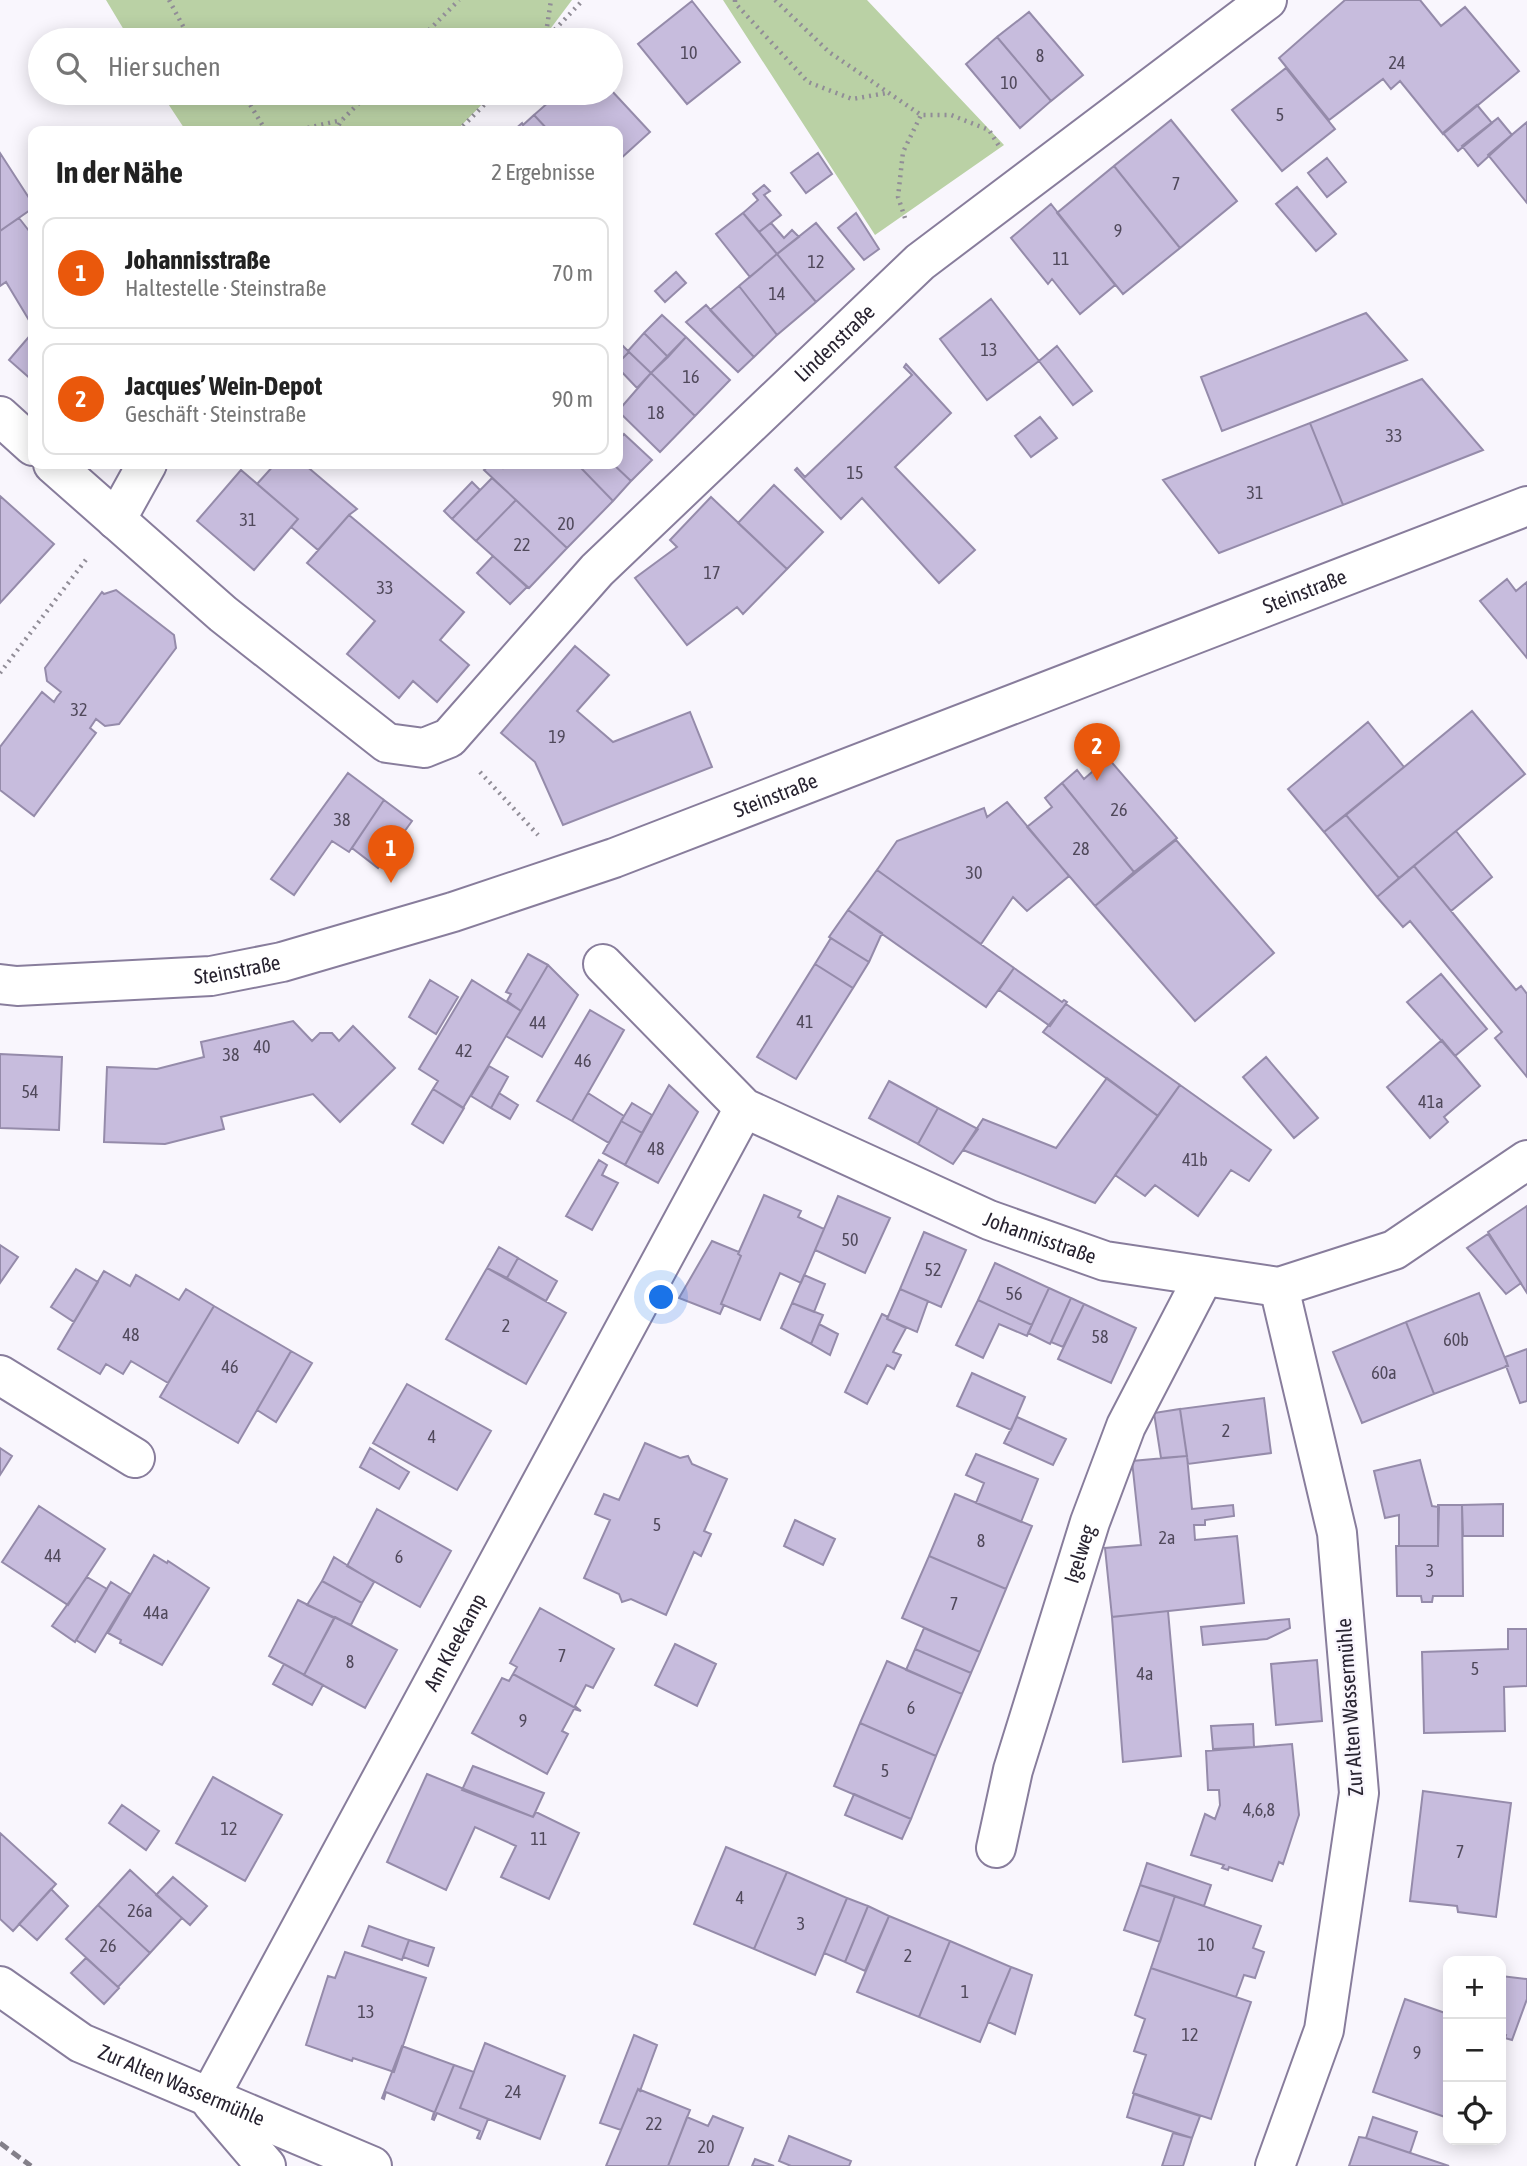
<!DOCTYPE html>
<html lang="de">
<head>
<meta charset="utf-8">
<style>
	body { margin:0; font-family:"Asap Condensed",sans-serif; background:#f2f2f2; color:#222 }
	.controls { position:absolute; right:21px; bottom:21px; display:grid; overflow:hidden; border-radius:14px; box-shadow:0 4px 18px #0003 }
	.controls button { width:63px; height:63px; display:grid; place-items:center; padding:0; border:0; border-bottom:2px solid #e0e0e0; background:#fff; color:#222; font:35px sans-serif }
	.you { position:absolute; left:662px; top:1298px; width:24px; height:24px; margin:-18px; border:5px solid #fff; border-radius:50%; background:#1a73e8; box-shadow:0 0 0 10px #1a73e833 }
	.badge { display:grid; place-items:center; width:46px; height:46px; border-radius:50%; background:#ea580c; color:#fff; font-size:23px; font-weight:700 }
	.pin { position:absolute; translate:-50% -58px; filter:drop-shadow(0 2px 4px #0008) }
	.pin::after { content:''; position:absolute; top:37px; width:24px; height:21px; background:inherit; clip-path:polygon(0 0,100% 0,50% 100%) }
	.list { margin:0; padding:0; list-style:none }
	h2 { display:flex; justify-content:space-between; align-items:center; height:91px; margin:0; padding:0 28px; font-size:30px }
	h2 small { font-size:23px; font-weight:400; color:#767676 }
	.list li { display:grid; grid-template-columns:46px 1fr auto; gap:21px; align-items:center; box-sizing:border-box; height:112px; margin:0 14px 14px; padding:0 14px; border:2px solid #e0e0e0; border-radius:14px }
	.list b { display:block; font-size:26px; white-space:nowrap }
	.list p { margin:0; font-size:23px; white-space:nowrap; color:#767676 }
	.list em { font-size:23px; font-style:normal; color:#767676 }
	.icon { flex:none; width:38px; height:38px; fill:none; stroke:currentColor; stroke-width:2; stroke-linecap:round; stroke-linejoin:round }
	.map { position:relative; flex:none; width:1527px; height:2166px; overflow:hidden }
	.search { position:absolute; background:#fff; box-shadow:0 4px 18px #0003; left:28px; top:28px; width:595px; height:77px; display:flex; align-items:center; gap:18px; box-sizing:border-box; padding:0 24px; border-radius:38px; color:#767676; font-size:26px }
	.panel { position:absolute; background:#fff; box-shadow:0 4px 18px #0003; left:28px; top:126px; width:595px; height:343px; border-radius:14px }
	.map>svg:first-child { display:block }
	.green { fill:#bad1a5 }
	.building { fill:#c7bcdd; stroke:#958baa; stroke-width:2 }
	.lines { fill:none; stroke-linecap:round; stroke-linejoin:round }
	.minor-casing { stroke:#887d9c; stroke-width:42 }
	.secondary-casing { stroke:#887d9c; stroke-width:42 }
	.path { stroke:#918d97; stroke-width:4.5; stroke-dasharray:2 5; stroke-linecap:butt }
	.minor { stroke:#fff; stroke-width:38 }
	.secondary { stroke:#fff; stroke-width:38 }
	.rail { stroke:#837f89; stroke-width:5; stroke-dasharray:10 5; stroke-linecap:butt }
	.labels { text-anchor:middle; stroke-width:5; stroke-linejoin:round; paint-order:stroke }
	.number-label { font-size:18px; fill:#50495b }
	.street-label { font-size:21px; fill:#282330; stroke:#f9f6fd }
</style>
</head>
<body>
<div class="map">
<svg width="1527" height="2166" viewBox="0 0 1527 2166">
	<rect width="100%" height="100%" fill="#f9f6fd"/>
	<path class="green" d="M106,0H572L542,40H130Z
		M723,0H867L1004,145L875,235Z
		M161,93H493L456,131H186Z"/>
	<path class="building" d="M1345,0H1420L1441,26L1465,7L1519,71L1443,134L1400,81L1391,89L1383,79L1329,120L1279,58Z
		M692,1L740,62L687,104L638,44Z
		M1029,12L1083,75L1051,101L997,37Z
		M997,37L1051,101L1020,128L966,64Z
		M1286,68L1335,129L1282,171L1232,110Z
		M611,90L650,132L618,161V131H549L534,115L559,93H566L569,96L573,93H611Z
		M1477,105L1492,123L1458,151L1443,133Z
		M534,115L549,131H513L522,123L523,125Z
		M1498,118L1512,135L1478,166L1462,146Z
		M1171,120L1237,201L1180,248L1114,166Z
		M1527,122V203L1488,155Z
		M0,153L33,204V208L0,231Z
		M818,153L832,174L806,193L791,173Z
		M1327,158L1346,182L1327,197L1308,173Z
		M1114,166L1180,248L1123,294L1057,213Z
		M764,185L770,191L764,195L781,215L759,232L743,213L758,200L753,194Z
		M1297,187L1336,234L1316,251L1276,204Z
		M1051,204L1115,285L1080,314L1052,279L1048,284L1011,238Z
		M743,213L777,254L750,277L716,234Z
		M856,213L879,249L864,260L838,228Z
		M19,218L33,236V327L6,282L0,286V231Z
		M771,223L784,238L792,230L799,237L777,254L759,232Z
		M816,223L854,269L816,302L777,254Z
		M777,254L816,302L777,335L739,286Z
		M676,272L686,283L665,302L655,291Z
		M739,286L777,335L754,357L710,310Z
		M991,299L1039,361L987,400L940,339Z
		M706,305L754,357L738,372L686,322Z
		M1366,313L1407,360L1222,431L1201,377Z
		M662,315L686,337L668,357L644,333Z
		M33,332V381L9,360Z
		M644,333L668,357L651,373L628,351Z
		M686,337L730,380L695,416L651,373Z
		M618,341L629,352L618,363Z
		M1057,346L1092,391L1073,405L1039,361Z
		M629,352L651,373L637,388L618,368V363Z
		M906,364L951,413L895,467L975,550L939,583L862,498L841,519L795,470L797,468L805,477L912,375L904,367Z
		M651,373L695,416L660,452L618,411Z
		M1422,379L1483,450L1343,505L1310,423Z
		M1040,417L1057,438L1031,457L1015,436Z
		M1310,423L1343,505L1219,553L1163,480Z
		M624,434L652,460L631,481L613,464H618V441Z
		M275,464H304L357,509L349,515L318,550L291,527L298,519L257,484Z
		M491,464H499L503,468L507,464H585L581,468L613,501L567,548L484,470Z
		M585,464H613L631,481L613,501L581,468Z
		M241,470L298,519L254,570L197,521Z
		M492,478L516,500L476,541L452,519Z
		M472,482L480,490L452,519L444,511Z
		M774,485L823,532L787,569L738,523Z
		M0,496L54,544L0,603Z
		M711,497L787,569L743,614L737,607L687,645L635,578L677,547L670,540Z
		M516,500L567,548L529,588L476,541Z
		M349,515L464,612L440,640L469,665L437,702L413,681L399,698L347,654L375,621L307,563Z
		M493,556L527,587L510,604L477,573Z
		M1507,579L1516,591L1527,582V658L1480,601Z
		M116,590L174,635L176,648L119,724L105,726L96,719L90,728L96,733L34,816L0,790V747L42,692L54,702L57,697L61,692L47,681L45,668L102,592L104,594Z
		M575,646L609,675L577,711L613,742L690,712L712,767L563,825L535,762L501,733Z
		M1472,711L1525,774L1399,878L1346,815Z
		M1368,722L1404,767L1324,832L1288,789Z
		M1108,758L1177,838L1134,872L1062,783L1077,770L1084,779Z
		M348,773L384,800L349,852L332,841L294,895L271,879Z
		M1062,783L1134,872L1095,906L1027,827L1052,807L1045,798Z
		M384,800L412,821L378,868L352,848Z
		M1007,802L1069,876L1027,911L1013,897L981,944L877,870L897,841L984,808L987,817Z
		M1346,815L1399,878L1377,897L1324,832Z
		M1456,831L1492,877L1451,911L1414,866Z
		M1176,840L1274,953L1195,1021L1095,906Z
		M1414,866L1516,990L1521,986L1527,994V1077L1495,1038L1502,1032L1410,921L1403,927L1377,897Z
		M877,870L1014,968L986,1007L848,910Z
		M848,910L882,933L869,962L829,937Z
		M831,938L869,962L853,988L815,964Z
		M528,954L548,965L521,1011L507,1001L511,994L506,992Z
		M815,964L853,988L796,1079L757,1057Z
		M548,965L578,995L542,1057L506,1036Z
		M1014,968L1062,1002L1064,1000L1067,1002L1050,1026L999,990Z
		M1441,974L1487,1029L1455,1056L1407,1002Z
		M430,980L458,997L436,1034L409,1017Z
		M472,980L521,1011L463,1108L433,1089L438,1081L419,1069Z
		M1066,1004L1180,1085L1158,1116L1043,1032Z
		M590,1010L624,1030L572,1121L537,1101Z
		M293,1021L312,1041L320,1033H332L339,1041L353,1026L395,1068L340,1122L313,1094L221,1117L224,1129L165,1144L104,1142L107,1067L157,1069L204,1057L201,1042Z
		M1442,1040L1480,1086L1444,1117L1448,1122L1430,1138L1387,1087Z
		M0,1054L62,1057L59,1130L0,1128Z
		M1266,1057L1318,1118L1294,1138L1243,1077Z
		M489,1066L508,1077L491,1108L471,1096Z
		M1107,1078L1158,1116L1095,1203L963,1150L983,1119L1056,1148Z
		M889,1081L938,1108L918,1144L869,1118Z
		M669,1085L698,1112L658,1183L625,1165Z
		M1180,1085L1271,1150L1249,1181L1231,1170L1198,1216L1155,1185L1145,1196L1115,1175Z
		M433,1089L464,1108L443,1143L412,1124Z
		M499,1093L518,1105L510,1119L491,1108Z
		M588,1093L624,1116L609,1143L572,1121Z
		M632,1103L652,1115L642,1133L621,1121Z
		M938,1108L978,1129L953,1164L918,1144Z
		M621,1121L642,1133L625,1165L603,1153Z
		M599,1160L607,1165L602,1175L618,1183L592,1230L566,1216Z
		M764,1195L801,1211L798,1217L824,1229L801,1283L780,1273L760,1320L721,1304L741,1256L738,1254Z
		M838,1196L890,1218L865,1273L815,1250Z
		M1527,1206V1293L1488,1232Z
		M924,1232L966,1250L941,1307L900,1289Z
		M1488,1234L1521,1283L1506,1294L1467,1248Z
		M712,1241L739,1252L738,1254L741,1256L721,1304L724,1305L720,1314L679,1298Z
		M0,1245L18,1257L0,1283Z
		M499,1247L518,1258L507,1278L487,1268Z
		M518,1258L557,1281L546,1301L507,1278Z
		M995,1263L1049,1288L1032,1325L978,1300Z
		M487,1268L566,1313L526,1384L446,1339Z
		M76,1269L98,1282L74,1322L51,1307Z
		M104,1271L130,1286L136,1275L179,1300L186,1289L214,1306L168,1383L131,1361L123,1374L106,1364L100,1374L58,1349Z
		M804,1275L825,1284L814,1312L792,1303Z
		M1049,1288L1071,1298L1050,1344L1028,1333Z
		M900,1289L928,1301L917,1332L887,1319Z
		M1479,1293L1508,1366L1434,1394L1406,1322Z
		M1071,1298L1084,1304L1063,1347L1051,1342Z
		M978,1300L1032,1325L1027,1336L999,1324L983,1358L956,1345Z
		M792,1303L823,1315L811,1344L781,1328Z
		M1084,1304L1136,1328L1111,1383L1058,1359Z
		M214,1306L291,1351L238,1443L160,1397Z
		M882,1314L888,1317L887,1319L906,1328L893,1352L901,1355L894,1369L887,1365L867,1404L845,1392Z
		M1406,1322L1434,1394L1362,1423L1333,1352Z
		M819,1324L838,1334L830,1355L811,1344Z
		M1527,1349V1401L1520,1403L1506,1366H1508L1505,1357Z
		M291,1351L312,1363L276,1422L257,1410Z
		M972,1373L1025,1397L1011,1430L957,1406Z
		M407,1384L491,1431L457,1490L373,1443Z
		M1264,1398L1271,1453L1188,1464L1180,1409Z
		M1180,1409L1187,1456L1161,1458L1154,1413Z
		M1017,1417L1066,1439L1053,1465L1004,1443Z
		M645,1443L680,1458L688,1456L692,1464L727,1479L704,1531L711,1534L701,1556L694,1552L666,1615L631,1599L622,1602L619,1594L584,1578L610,1520L595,1514L604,1494L619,1500Z
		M0,1448L12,1456L0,1475Z
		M370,1448L409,1472L399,1489L360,1467Z
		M976,1454L1038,1479L1021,1522L976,1503L984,1483L966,1475Z
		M1187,1456L1192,1509L1233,1505L1234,1516L1205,1520V1525H1194L1195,1540L1237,1536L1244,1603L1112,1617L1105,1548L1141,1545L1132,1461Z
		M1420,1460L1432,1506L1439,1507L1438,1546H1399V1515L1385,1518L1374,1471Z
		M955,1494L1032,1526L1006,1589L929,1556Z
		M1503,1504V1536H1463L1462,1505Z
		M1438,1505H1462L1463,1596H1433L1432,1602H1422L1421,1596H1397L1396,1546H1438Z
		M39,1506L105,1549L68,1605L2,1562Z
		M377,1509L451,1551L420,1607L347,1566Z
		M795,1520L835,1539L823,1565L784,1546Z
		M154,1555L167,1563L168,1561L209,1588L162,1665L120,1643L121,1640L108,1633Z
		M929,1556L1006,1589L980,1652L902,1618Z
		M334,1557L374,1582L362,1603L322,1581Z
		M87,1577L107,1589L75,1642L52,1626Z
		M322,1581L362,1603L351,1625L307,1605Z
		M111,1582L130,1594L95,1652L76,1640Z
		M298,1600L334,1618L304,1675L269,1656Z
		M540,1608L614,1649L593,1688L586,1685L575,1706L581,1711L513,1674L517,1667L510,1663Z
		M1168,1611L1181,1756L1123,1762L1112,1617Z
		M335,1617L397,1650L365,1708L304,1675Z
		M1289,1619L1290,1628L1267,1639L1203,1645L1201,1627Z
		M924,1628L980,1652L971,1673L915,1649Z
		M1508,1629H1527V1686L1504,1687L1505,1731L1424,1733L1422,1652L1508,1649Z
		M675,1644L716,1664L697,1706L655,1685Z
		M915,1649L971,1673L962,1694L906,1670Z
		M1317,1660L1322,1721L1276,1725L1271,1664Z
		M887,1661L962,1694L936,1756L860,1723Z
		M284,1664L323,1685L312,1705L273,1684Z
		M513,1674L581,1711L574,1709L562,1731L568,1734L547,1774L472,1733L502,1678L509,1681Z
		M860,1723L936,1756L911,1819L834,1786Z
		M1253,1724L1254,1747L1213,1749L1211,1726Z
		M1292,1744L1299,1815L1283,1864L1279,1862L1272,1881L1229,1867L1228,1870L1222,1868L1224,1865L1191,1855L1205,1814L1215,1819L1220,1805L1219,1790H1208L1206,1751Z
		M473,1766L544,1793L533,1817L462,1790Z
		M427,1774L533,1817L536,1812L579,1833L549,1899L501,1877L516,1846L475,1827L446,1890L387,1862Z
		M213,1777L282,1815L245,1881L176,1843Z
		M1423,1791L1511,1803L1496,1917L1458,1912L1457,1906L1410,1901Z
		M854,1794L911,1819L902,1839L845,1815Z
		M122,1805L159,1831L146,1850L109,1823Z
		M0,1833L56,1884L13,1931L0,1919Z
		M726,1847L787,1872L754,1949L694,1924Z
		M1147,1863L1211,1885L1204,1906L1140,1885Z
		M130,1870L182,1918L150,1953L98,1905Z
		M787,1872L847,1898L815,1975L754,1949Z
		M173,1877L207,1906L190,1925L156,1895Z
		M1140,1885L1175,1896L1160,1942L1124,1930Z
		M51,1889L68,1906L37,1940L19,1924Z
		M1175,1896L1261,1926L1253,1948L1264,1952L1255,1978L1244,1975L1236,1997L1151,1968Z
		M847,1898L868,1906L845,1962L824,1953Z
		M98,1905L150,1953L118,1987L66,1939Z
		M868,1906L889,1916L865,1971L845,1962Z
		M889,1916L950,1941L919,2017L857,1992Z
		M369,1926L409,1940L402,1960L362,1946Z
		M409,1940L434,1948L428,1966L403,1957Z
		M950,1941L1011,1967L980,2042L919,2017Z
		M345,1952L426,1978L394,2072L353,2058L352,2061L306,2045L328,1976L335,1978Z
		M86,1958L119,1988L104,2004L71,1973Z
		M1011,1967L1032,1975L1015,2034L988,2022Z
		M1151,1968L1251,2002L1211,2119L1133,2093L1146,2055L1134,2051L1145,2019L1135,2015Z
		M1501,1976L1527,1979V1999L1512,2040L1505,2038L1506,2035L1501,2033Z
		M1405,1999L1448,2014V2118L1373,2092Z
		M634,2035L657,2045L640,2091L638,2089L621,2130L600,2123Z
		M485,2043L565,2076L540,2139L460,2108Z
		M402,2046L454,2065L432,2119L434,2112L386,2092L384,2099L382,2098Z
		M454,2065L474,2072L460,2108L488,2119L480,2139L477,2138L480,2131L437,2113L434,2120L432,2119Z
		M638,2089L690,2110L668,2166H606Z
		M1134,2094L1200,2116L1192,2138L1127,2117Z
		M713,2116L743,2128L728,2166H668L687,2117L708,2126Z
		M1373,2117L1417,2132L1410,2153L1366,2138Z
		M1173,2133L1192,2138L1183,2166H1162Z
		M789,2136L851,2161L849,2166H791L779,2161Z
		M1359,2137L1366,2138L1449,2166H1349Z
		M755,2159L774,2166H752Z"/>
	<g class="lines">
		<defs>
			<g id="minor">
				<path d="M0,416L33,446"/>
				<path id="s1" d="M53,464L223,614L387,743L424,748L449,738L597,570L920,262L1267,0"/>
				<path d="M116,520L147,464"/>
				<path id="s2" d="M603,964L744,1108L989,1220L1105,1261L1279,1287L1394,1250L1527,1160"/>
				<path d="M0,1375L135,1458"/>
				<path id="s3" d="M996,1848L1013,1770L1090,1522L1126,1426L1204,1276"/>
				<path id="s4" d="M0,1986L81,2043L372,2166"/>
				<path id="s5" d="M209,2098L744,1108"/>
				<path d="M212,2103L266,2166"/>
				<path d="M1275,2166L1324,2030L1359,1793L1337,1533L1279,1287"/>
			</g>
			<g id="secondary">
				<path id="s6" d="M0,984L17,986L211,976L282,962L453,912L614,858L1527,506"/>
			</g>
		</defs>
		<use href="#minor" class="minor-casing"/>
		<use href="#secondary" class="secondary-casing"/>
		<path class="path" d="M169,0L184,28L196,40
			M735,0V3L808,82L852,99L887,93
			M775,0L829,52L921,115H951L989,130L999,146
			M419,40L459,0
			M545,40L583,0
			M545,40L551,0
			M243,93L266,131
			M294,131L342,120
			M335,131L342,120L369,93
			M458,131L496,93
			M905,218L898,197L903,152L921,115
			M0,673L88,557
			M480,772L538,835"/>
		<use href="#minor" class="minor"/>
		<use href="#secondary" class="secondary"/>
		<path class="rail" d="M0,2143L31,2166"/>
	</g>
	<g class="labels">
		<g class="number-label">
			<text x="689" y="59">10</text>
			<text x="1040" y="62">8</text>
			<text x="1397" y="69">24</text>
			<text x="1009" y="89">10</text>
			<text x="1280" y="121">5</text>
			<text x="1176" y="190">7</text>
			<text x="1118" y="237">9</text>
			<text x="1061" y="265">11</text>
			<text x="816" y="268">12</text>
			<text x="777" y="300">14</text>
			<text x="989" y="356">13</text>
			<text x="691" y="383">16</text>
			<text x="656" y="419">18</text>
			<text x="1394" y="442">33</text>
			<text x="855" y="479">15</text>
			<text x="1255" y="499">31</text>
			<text x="248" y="526">31</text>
			<text x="566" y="530">20</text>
			<text x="522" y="551">22</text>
			<text x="712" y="579">17</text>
			<text x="385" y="594">33</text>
			<text x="79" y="716">32</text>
			<text x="557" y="743">19</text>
			<text x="1119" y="816">26</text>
			<text x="342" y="826">38</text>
			<text x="1081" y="855">28</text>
			<text x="974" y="879">30</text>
			<text x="805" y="1028">41</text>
			<text x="538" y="1029">44</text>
			<text x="262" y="1053">40</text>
			<text x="464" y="1057">42</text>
			<text x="231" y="1061">38</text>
			<text x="583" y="1067">46</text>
			<text x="30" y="1098">54</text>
			<text x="1431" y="1108">41a</text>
			<text x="656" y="1155">48</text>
			<text x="1195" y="1166">41b</text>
			<text x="850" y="1246">50</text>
			<text x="933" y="1276">52</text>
			<text x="1014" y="1300">56</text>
			<text x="506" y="1332">2</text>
			<text x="131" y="1341">48</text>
			<text x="1100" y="1343">58</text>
			<text x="1456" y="1346">60b</text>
			<text x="230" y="1373">46</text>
			<text x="1384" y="1379">60a</text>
			<text x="1226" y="1437">2</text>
			<text x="432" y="1443">4</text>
			<text x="657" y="1531">5</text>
			<text x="1167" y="1544">2a</text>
			<text x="981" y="1547">8</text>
			<text x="53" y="1562">44</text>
			<text x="399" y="1563">6</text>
			<text x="1430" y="1577">3</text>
			<text x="954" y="1610">7</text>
			<text x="156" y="1619">44a</text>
			<text x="562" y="1662">7</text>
			<text x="350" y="1668">8</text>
			<text x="1475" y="1675">5</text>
			<text x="1145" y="1680">4a</text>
			<text x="911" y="1714">6</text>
			<text x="523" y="1727">9</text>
			<text x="885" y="1777">5</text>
			<text x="1259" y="1816">4,6,8</text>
			<text x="229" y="1835">12</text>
			<text x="539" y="1845">11</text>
			<text x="1460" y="1858">7</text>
			<text x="740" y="1904">4</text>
			<text x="140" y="1917">26a</text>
			<text x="801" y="1930">3</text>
			<text x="1206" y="1951">10</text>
			<text x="108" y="1952">26</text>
			<text x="908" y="1962">2</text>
			<text x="965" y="1998">1</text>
			<text x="366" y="2018">13</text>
			<text x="1190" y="2041">12</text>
			<text x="1417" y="2059">9</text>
			<text x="513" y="2098">24</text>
			<text x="654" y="2130">22</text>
			<text x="706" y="2153">20</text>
		</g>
		<g class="street-label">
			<text dy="7" stroke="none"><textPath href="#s1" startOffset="1052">Lindenstraße</textPath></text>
			<text dy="7" stroke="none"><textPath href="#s6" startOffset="1372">Steinstraße</textPath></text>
			<text dy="7" stroke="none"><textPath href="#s6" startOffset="805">Steinstraße</textPath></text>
			<text dy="7" stroke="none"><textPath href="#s6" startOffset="238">Steinstraße</textPath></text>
			<text dy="7" stroke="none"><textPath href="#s2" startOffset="525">Johannisstraße</textPath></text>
			<text dy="7" stroke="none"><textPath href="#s3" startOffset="306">Igelweg</textPath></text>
			<text dy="7" stroke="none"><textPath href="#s5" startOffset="518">Am Kleekamp</textPath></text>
			<text transform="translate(1350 1707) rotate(-94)" y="7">Zur Alten Wassermühle</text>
			<text dy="7" stroke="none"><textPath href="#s4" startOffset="208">Zur Alten Wassermühle</textPath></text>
		</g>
	</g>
</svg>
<div class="controls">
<button>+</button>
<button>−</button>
<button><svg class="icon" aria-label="locate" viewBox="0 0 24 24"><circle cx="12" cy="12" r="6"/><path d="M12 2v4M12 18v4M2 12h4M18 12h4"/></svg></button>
</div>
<div class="you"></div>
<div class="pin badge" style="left:391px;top:883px">1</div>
<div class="pin badge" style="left:1097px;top:781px">2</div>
<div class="search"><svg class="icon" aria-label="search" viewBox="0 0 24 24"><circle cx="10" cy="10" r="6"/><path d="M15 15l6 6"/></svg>Hier suchen</div>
<section class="panel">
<h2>In der Nähe<small>2 Ergebnisse</small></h2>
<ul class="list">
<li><span class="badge">1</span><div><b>Johannisstraße</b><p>Haltestelle · Steinstraße</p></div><em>70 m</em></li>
<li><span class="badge">2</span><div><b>Jacques’ Wein-Depot</b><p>Geschäft · Steinstraße</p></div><em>90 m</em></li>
</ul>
</section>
</div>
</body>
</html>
